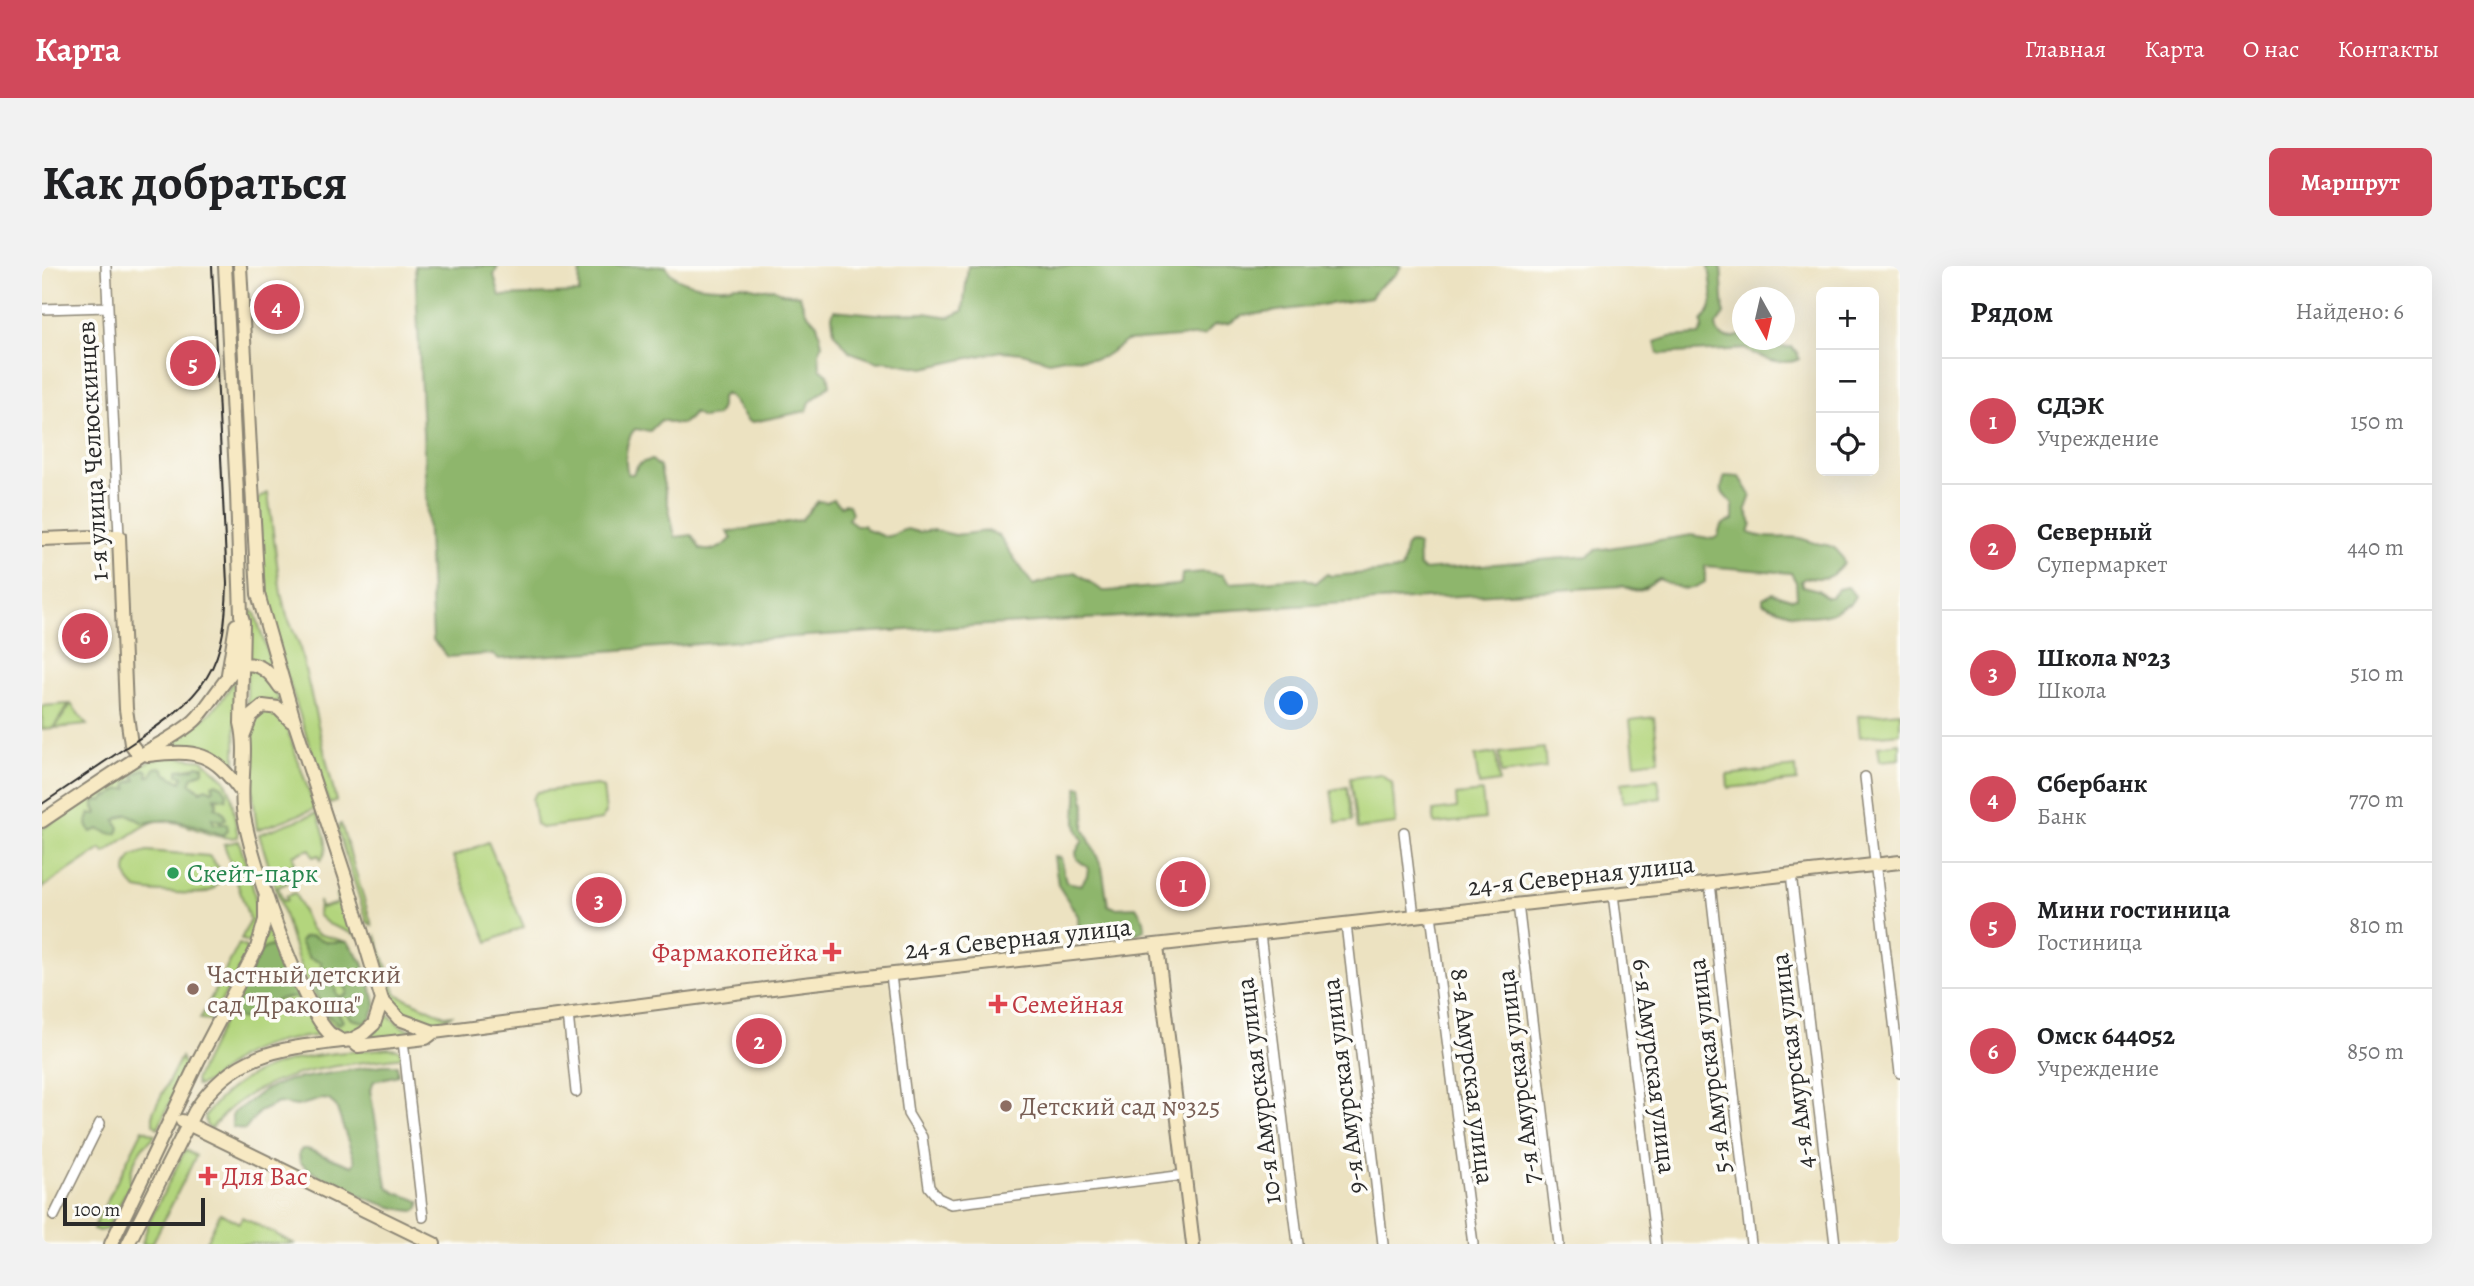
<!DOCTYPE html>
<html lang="ru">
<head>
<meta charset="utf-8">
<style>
	body { margin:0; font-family:Alegreya,serif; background:#f2f2f2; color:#202124 }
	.controls { position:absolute; right:21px; top:21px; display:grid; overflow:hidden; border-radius:10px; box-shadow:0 7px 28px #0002 }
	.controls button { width:63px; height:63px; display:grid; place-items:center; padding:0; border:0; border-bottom:2px solid #e0e0e0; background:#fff; color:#202124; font:35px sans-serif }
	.compass { position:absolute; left:1690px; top:21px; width:63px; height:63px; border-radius:50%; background:#fff; box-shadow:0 7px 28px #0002; rotate:172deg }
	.scale { position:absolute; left:21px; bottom:18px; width:142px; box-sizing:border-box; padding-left:7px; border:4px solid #2b2b2b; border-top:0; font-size:19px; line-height:24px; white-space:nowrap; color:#2b2b2b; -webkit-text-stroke:5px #fdfcf7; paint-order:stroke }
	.you { position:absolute; left:1250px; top:438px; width:24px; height:24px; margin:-18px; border:5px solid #fff; border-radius:50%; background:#1a73e8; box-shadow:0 0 0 10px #1a73e833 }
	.badge { display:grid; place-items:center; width:46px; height:46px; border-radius:50%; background:#d1495b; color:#fff; font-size:23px; font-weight:700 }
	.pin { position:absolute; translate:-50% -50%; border:4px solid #fff; box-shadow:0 2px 7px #0006 }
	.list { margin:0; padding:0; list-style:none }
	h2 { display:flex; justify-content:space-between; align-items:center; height:91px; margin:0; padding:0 28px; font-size:30px }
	h2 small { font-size:23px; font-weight:400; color:#757577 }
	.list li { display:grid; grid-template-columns:46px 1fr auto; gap:21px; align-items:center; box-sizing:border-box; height:126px; padding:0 28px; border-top:2px solid #e0e0e0 }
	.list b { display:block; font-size:26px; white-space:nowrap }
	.list p { margin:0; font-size:23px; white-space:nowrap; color:#757577 }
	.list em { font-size:23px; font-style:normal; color:#757577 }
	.icon { flex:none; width:38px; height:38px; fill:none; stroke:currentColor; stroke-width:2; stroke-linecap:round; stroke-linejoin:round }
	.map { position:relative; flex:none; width:1858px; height:978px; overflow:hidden; border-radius:10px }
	header { display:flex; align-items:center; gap:42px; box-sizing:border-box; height:98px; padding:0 35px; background:#d1495b; color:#fff }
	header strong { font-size:33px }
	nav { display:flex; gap:38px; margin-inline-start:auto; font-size:24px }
	.intro { display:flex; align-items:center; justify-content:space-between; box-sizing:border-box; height:168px; padding:0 42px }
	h1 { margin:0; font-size:49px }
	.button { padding:18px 32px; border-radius:10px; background:#d1495b; color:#fff; font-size:24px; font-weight:700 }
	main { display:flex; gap:42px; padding:0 42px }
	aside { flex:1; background:#fff; border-radius:10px; box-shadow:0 7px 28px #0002 }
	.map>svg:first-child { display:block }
	.green { fill:#b3d57d; stroke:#6f8054; stroke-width:2; fill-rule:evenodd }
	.forest { fill:#8eb66c; stroke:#5c704c; stroke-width:2 }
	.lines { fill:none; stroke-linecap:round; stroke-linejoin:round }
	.street-casing { stroke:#8c8676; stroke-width:12 }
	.secondary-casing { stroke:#8c8676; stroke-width:16 }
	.street { stroke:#fff; stroke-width:9 }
	.secondary { stroke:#f7e9c3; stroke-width:12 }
	.tram { stroke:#2b2b2b; stroke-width:2 }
	.leisure-dot { fill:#2e9e5b; stroke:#fdfcf7; stroke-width:2.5 }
	.health-dot { fill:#e0444e; stroke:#fdfcf7; stroke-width:2.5 }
	.education-dot { fill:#8d6e63; stroke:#fdfcf7; stroke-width:2.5 }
	.labels { text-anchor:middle; stroke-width:7; stroke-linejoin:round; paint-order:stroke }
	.street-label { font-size:26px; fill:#2b2b2b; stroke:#fdfcf7 }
	.leisure-label { font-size:26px; fill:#27864d; stroke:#fdfcf7; text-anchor:start }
	.health-label { font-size:26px; fill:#be3a42; stroke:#fdfcf7; text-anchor:start }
	.education-label { font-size:26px; fill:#785e54; stroke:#fdfcf7; text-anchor:start }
</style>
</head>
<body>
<header>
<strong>Карта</strong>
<nav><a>Главная</a><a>Карта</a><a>О нас</a><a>Контакты</a></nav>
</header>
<div class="intro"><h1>Как добраться</h1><a class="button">Маршрут</a></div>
<main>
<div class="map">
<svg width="1858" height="978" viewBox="0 0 1858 978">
	<rect width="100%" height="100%" fill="#fdfcf7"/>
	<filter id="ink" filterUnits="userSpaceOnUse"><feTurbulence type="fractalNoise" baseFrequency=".0143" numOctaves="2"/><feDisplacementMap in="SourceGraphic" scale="14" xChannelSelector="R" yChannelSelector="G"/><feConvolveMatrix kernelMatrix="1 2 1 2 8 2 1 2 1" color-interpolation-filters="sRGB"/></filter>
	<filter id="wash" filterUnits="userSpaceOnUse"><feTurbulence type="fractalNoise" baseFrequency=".00686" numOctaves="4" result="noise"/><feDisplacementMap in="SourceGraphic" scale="28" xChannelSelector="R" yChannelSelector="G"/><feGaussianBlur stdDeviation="1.57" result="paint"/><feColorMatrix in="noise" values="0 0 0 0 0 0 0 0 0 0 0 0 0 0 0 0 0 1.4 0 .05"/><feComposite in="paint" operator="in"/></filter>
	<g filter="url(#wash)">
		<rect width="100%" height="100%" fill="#ece2c1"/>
		<path class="green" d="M226,227L239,328L245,350L257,378L294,535L287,538L246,413L223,334L216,233Z
			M211,345L213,347L231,404L205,394L207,349Z
			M205,403C224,404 232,420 238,437L227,435L205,447Z
			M194,404L193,509C175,480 148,483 118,485C147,464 186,441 194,404Z
			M27,438L11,462L0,463V440Z
			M29,438L45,459L13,462Z
			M226,442L242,454L273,543L215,564L210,521L209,462L216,446Z
			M1858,446V467L1818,471L1816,450Z
			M1612,451L1617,494L1593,497L1588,454Z
			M1858,477V493L1838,495L1836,480Z
			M1502,482L1504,502L1459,508L1457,487Z
			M1454,487L1457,516L1437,519L1433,490Z
			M126,490L161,494L183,514L189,528L196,571C168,576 143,552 115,555C102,557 75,579 63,587L59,583L0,622V563C39,536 79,501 126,490ZM160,500L161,505L151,511L147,517C155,522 164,529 173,523L175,538L172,541L181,546L170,552L172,558H179L180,569L132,553L106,556L86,548L75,551L72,554L77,562L75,567C60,569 55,559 48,548L53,549L55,546L52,535L62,534L63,531L87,523L89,515L123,507L139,516L144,503Z
			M1754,501L1755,515L1686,522L1685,509Z
			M1339,508L1350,517L1354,558L1315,563L1308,512Z
			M1616,513L1619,532L1581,536L1579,517Z
			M555,519L561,522L564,547L559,554L499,562L494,558L490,533L495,526Z
			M1305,521L1310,555L1294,557L1289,524Z
			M1440,526L1443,553L1393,558L1391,545L1415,542L1414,529Z
			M275,547C280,563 290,580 279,594L277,589L271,591L268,583L251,589L253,598L245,601L250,615L236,621L241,635L245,634L244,630L253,627L268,662L276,668L306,676L321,697L334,739L324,760L312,765H299L288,757L269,726L256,694L217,568Z
			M299,558L330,659L325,656L296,565L297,559Z
			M197,575C207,611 223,641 210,678L199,673L208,655L182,578Z
			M446,576L482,661L446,676L411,591Z
			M105,585L167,590L177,602C181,632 154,628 134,627C121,626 107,626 95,623C82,614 81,602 90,590Z
			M296,628L302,632L314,669L286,658L276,649L277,635L279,642L296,637L294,629Z
			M228,660L252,723L279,769C251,773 224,776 200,790C185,798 172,816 155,820L153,814Z
			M334,670L354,728L403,750L410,749C404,755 398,754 390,755C345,760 341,710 331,677Z
			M197,678L204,681L205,689L169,754L158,753Z
			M343,746L360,761L383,767L319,774L334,765Z
			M347,782L356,783L361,791C292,801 214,803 169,863L164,859L163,850C209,787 277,790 347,782Z
			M139,791L144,802L116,862L111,858V846Z
			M101,863L113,869C109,875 106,876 101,881C94,890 86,908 88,918L65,963L57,965L51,963Z
			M143,884L154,890L110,978H100L107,956Z
			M178,947L197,957L200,951L253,978H163Z"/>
		<path class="forest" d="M373,0H456L452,9L458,30L537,27L538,0H624C630,17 661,21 677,21C685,22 692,18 699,19C712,21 718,25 731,22L740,27L757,29L764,46L775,58L780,78L777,87L778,102L786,108L788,119L768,136L765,145L711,156L706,155L688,131L683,128L679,131V141L675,150L660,152L652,147C637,165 636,157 619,154L608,165L593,163C583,173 582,196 586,208H591C596,197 599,196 610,194L618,201L633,271L650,269L658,283C671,287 682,281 690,272L685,266L759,254L776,235L785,236L791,233L799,240L803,238L807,239L810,247L806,253L814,259H821C828,267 822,262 831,266C850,275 848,268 865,263L876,266L892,264L913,269L946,265L956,269L991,319L1033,306L1061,325H1066L1135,319L1139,318L1140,308L1161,306L1181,309L1188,317L1262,312L1274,317L1285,308L1289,310L1359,304C1364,295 1358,270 1376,279L1377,300L1381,304L1546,290L1554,284L1650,269L1671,273L1676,270C1678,259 1681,257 1691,254V239C1681,226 1676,229 1683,210L1698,211L1709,229L1704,243L1710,257L1707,267C1723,274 1741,270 1757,272C1763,273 1768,276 1773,277C1789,279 1796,280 1802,297C1782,324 1770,304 1759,315L1760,320L1776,324L1784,331H1789L1796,323L1806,321L1813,330L1808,338C1800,340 1795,345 1788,347C1763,355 1744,346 1721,337V332L1730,327L1749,333L1755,332L1754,316L1749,307L1663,300V316C1643,329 1636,321 1617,313C1601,322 1602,330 1581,320L750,371L457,393L451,388L406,391L391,374Z
			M926,0H1359C1353,15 1337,15 1329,32L1200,50L1188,57L1172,59L1162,69L1085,75L1061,91L1053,93L1022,92L1007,95L980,87L959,85L882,102L843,95L836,96L808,86L792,67L790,50L792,44L834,48L883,47L908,51L921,45Z
			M1667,0H1679L1682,48L1674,59C1676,75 1688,73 1700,69V74H1707L1719,82L1749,81L1755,86L1757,93C1741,101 1718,92 1704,83L1616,88L1613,76L1628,71L1657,69L1661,62L1660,55C1676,40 1669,20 1667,0Z
			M155,499L161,500V505L151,511L148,517L158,525L164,522L170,525L172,523L170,519L174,517L180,520L185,527L184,533L172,531L175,539L173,541L181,546L184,553L178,555L170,552L172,558H185L186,564L181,569C151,558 132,550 101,557L86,548L73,554L77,562L75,567L70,568L57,563L49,566C44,560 44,555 48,548L53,549L55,547L52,541V535L62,534L63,531L68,530L78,523H86L85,517L94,514L91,509L102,503L106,505L105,510H109L113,502L118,501L122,503L123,507L139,516L141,510L136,509V504L151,503Z
			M1035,521H1040L1043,539L1042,563L1060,601L1066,639L1073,642L1094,641L1102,654L1103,662L1097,667L1037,675L1036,650L1016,619L1012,591L1019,592L1024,616L1039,619L1045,610L1046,602L1035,593L1034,586L1041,574C1028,560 1037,539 1035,521Z
			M269,670L286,676H306L321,697L334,739L326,757L310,753L295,736L293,741L301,755L297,758C282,750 273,729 270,713C280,712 285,716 293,721L294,728L297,731L305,728V724L299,715L281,708L279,696L267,692L258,676L262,671Z
			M228,680L236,684L256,732H242L220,738L216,746L207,753L197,752L188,745L217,688L221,683Z
			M340,799H355L356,809L332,815L328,824L345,919C353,931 367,928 378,936L377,942L374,945C347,945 277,915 258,896L257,887L260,883H265L310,900L313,896L294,840L287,834L280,833L255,840L236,837L217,846L203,864L190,861V848L222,824L247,814Z"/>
	</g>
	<g filter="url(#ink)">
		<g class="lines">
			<defs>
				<path id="street" d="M64,0L77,270
					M0,43L66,41
					M1823,511L1858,807
					M1362,566L1372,650
					M1749,608L1793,978
					M1668,617L1709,978
					M1571,628L1614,978
					M1476,638L1517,978
					M1389,648L1431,978
					M1304,658L1341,978
					M1218,668L1256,978
					M849,709L866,848L880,871L887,921L896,932L909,938L1143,909
					M526,748L534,826
					M361,775L381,951
					M12,950L58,857"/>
				<path id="secondary" d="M183,0L195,227L199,349L201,355L199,457C206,485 198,514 201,543C206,587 257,736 287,767C291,770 296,772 300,775
					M0,273L77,270L84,443L89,478L98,490
					M186,408L194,359
					M202,468L209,450L221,440L236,442L249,455
					M106,489C155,483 171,486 200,527
					M0,555C33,533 65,511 98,490C116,478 136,469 152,455C165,444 190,400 199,399C217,395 229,407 238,421
					M1115,680L1151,978
					M340,734L357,753L392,766
					M309,774L316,780L384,772L392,766L415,763L762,718L1858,596
					M140,855L392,978
					M69,978L156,795L215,682L223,654V633
					M86,978L153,845C192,784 244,782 309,774L322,767L332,758L340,734L304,613L254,461L216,328L198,0"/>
			</defs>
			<use href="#street" class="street-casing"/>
			<use href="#secondary" class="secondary-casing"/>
			<use href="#street" class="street"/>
			<use href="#secondary" class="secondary"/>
			<path class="tram" d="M0,538C27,520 53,502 80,484C111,463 144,444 165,411C182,384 184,350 185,318L170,0"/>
		</g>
	</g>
	<circle class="leisure-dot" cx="131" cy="607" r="7"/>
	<g class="health-dot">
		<path d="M786.5 675.5h7v7h7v7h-7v7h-7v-7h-7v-7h7z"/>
		<path d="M952.5 727.5h7v7h7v7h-7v7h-7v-7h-7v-7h7z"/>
		<path d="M162.5 899.5h7v7h7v7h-7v7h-7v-7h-7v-7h7z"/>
	</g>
	<g class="education-dot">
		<circle cx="151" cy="723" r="7"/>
		<circle cx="964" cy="840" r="7"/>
	</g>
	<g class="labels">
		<g class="street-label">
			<text transform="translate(50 185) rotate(-93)" y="9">1-я улица Челюскинцев</text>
			<text transform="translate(1539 609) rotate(-6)" y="9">24-я Северная улица</text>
			<text transform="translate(976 672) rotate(-6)" y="9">24-я Северная улица</text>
			<text transform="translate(1750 795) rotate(-97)" y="9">4-я Амурская улица</text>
			<text transform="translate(1613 800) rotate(83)" y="9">6-я Амурская улица</text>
			<text transform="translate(1667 800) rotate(-97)" y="9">5-я Амурская улица</text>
			<text transform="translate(1431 810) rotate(83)" y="9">8-я Амурская улица</text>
			<text transform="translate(1476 811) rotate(-97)" y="9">7-я Амурская улица</text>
			<text transform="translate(1301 820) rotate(-97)" y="9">9-я Амурская улица</text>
			<text transform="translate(1216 825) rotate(-97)" y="9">10-я Амурская улица</text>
		</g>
		<g class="leisure-label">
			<text x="145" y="616">Скейт-парк</text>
		</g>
		<g class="health-label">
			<text x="776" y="695" text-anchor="end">Фармакопейка</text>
			<text x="970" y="747">Семейная</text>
			<text x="180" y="919">Для Вас</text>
		</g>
		<g class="education-label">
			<text x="165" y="717">Частный детский<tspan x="165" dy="30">сад "Дракоша"</tspan></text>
			<text x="978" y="849">Детский сад №325</text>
		</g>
	</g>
</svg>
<div class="controls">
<button>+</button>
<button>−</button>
<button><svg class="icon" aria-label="locate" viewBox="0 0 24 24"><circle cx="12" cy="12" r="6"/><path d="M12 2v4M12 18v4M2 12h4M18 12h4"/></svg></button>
</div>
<svg class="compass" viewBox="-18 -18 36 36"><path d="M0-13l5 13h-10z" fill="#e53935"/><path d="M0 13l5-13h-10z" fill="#757577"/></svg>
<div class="scale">100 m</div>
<div class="you"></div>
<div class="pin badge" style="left:1141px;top:618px">1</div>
<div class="pin badge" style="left:717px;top:775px">2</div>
<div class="pin badge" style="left:557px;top:634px">3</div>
<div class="pin badge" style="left:235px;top:41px">4</div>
<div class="pin badge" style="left:151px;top:97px">5</div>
<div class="pin badge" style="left:43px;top:370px">6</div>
</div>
<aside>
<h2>Рядом<small>Найдено: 6</small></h2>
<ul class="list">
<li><span class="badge">1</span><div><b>СДЭК</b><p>Учреждение</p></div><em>150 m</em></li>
<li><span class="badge">2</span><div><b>Северный</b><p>Супермаркет</p></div><em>440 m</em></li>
<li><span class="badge">3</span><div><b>Школа №23</b><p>Школа</p></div><em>510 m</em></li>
<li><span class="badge">4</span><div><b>Сбербанк</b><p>Банк</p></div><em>770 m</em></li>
<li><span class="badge">5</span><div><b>Мини гостиница</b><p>Гостиница</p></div><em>810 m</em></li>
<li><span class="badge">6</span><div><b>Омск 644052</b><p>Учреждение</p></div><em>850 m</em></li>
</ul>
</aside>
</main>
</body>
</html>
